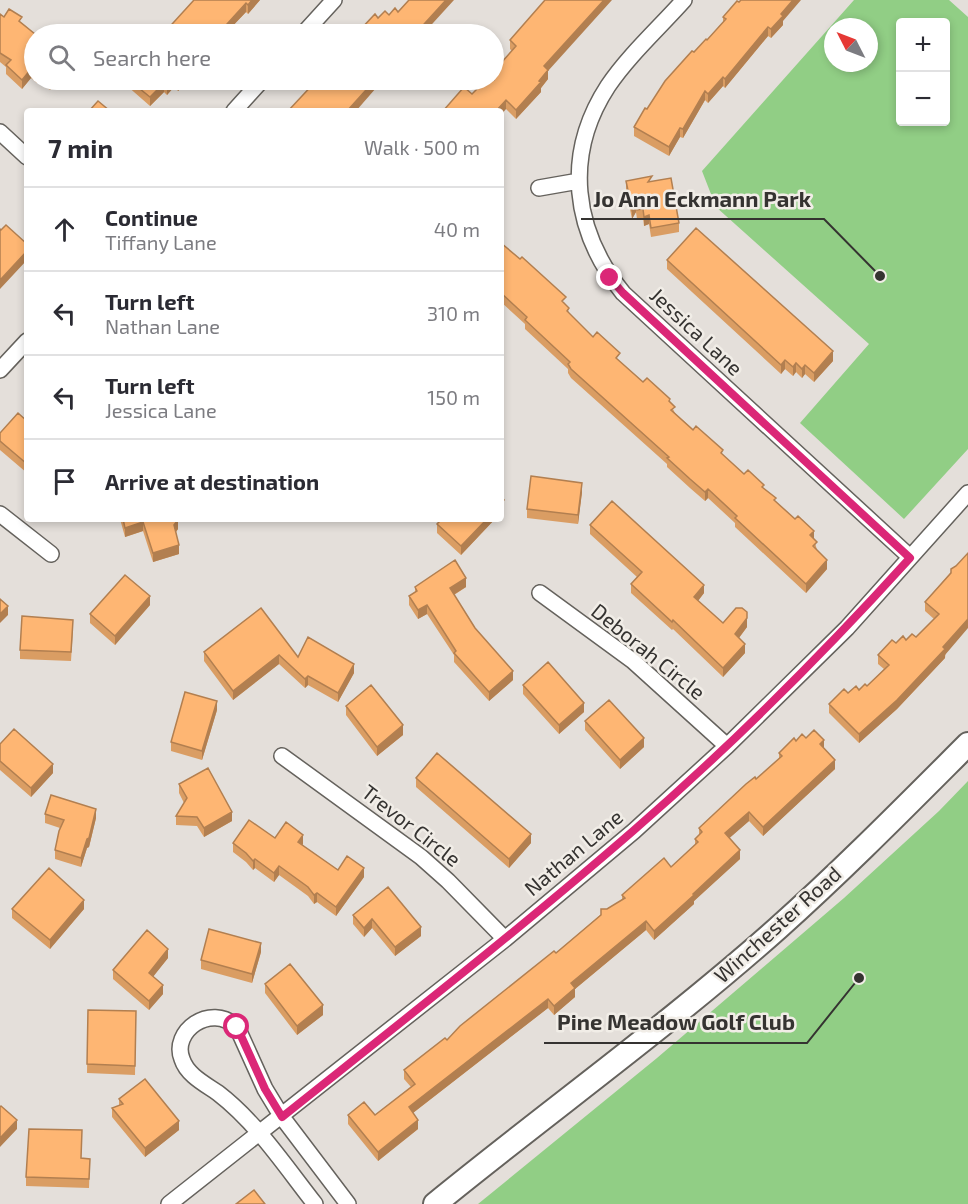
<!DOCTYPE html>
<html lang="en">
<head>
<meta charset="utf-8">
<style>
	body { margin:0; font-family:"Exo 2",sans-serif; background:#f2f2f3; color:#2b2b33 }
	.controls { position:absolute; right:18px; top:18px; display:grid; overflow:hidden; border-radius:6px; box-shadow:0 3px 9px #0003 }
	.controls button { width:54px; height:54px; display:grid; place-items:center; padding:0; border:0; border-bottom:2px solid #e1e1e2; background:#fff; color:#2b2b33; font:30px sans-serif }
	.compass { position:absolute; left:824px; top:18px; width:54px; height:54px; border-radius:50%; background:#fff; box-shadow:0 3px 9px #0003; rotate:312deg }
	.stop { position:absolute; width:18px; height:18px; margin:-14px; border:4px solid #db2777; border-radius:50%; background:#fff }
	.stop.end { background:#db2777; border-color:#fff; box-shadow:0 2px 6px #0008 }
	.list { margin:0; padding:0; list-style:none }
	h2 { display:flex; justify-content:space-between; align-items:center; height:78px; margin:0; padding:0 24px; font-size:26px }
	h2 small { font-size:20px; font-weight:400; color:#7c7c81 }
	.list li { display:grid; grid-template-columns:39px 1fr auto; gap:18px; align-items:center; box-sizing:border-box; height:84px; padding:0 24px; border-top:2px solid #e1e1e2 }
	.list b { display:block; font-size:22px; white-space:nowrap }
	.list p { margin:0; font-size:20px; white-space:nowrap; color:#7c7c81 }
	.list em { font-size:20px; font-style:normal; color:#7c7c81 }
	.icon { flex:none; width:33px; height:33px; fill:none; stroke:currentColor; stroke-width:2; stroke-linecap:round; stroke-linejoin:round }
	.map { position:relative; flex:none; width:968px; height:1204px; overflow:hidden }
	.search { position:absolute; background:#fff; box-shadow:0 3px 9px #0003; left:24px; top:24px; width:480px; height:66px; display:flex; align-items:center; gap:15px; box-sizing:border-box; padding:0 21px; border-radius:33px; color:#7c7c81; font-size:22px }
	.panel { position:absolute; background:#fff; box-shadow:0 3px 9px #0003; left:24px; top:108px; width:480px; height:414px; border-radius:6px }
	.map>svg:first-child { display:block }
	.green { fill:#91ce85; fill-rule:evenodd }
	.lines { fill:none; stroke-linecap:round; stroke-linejoin:round }
	.minor-casing { stroke:#65625d; stroke-width:18 }
	.secondary-casing { stroke:#65625d; stroke-width:26 }
	.minor { stroke:#fff; stroke-width:15 }
	.secondary { stroke:#fff; stroke-width:22 }
	.wall { fill:#da9d63 }
	.shaded-wall { fill:#b27f50 }
	.building { fill:#feb673; stroke:#b27f50; stroke-width:1.5 }
	.route { stroke:#db2777; stroke-width:8 }
	.labels { text-anchor:middle; stroke-width:5; stroke-linejoin:round; paint-order:stroke }
	.street-label { font-size:21px; fill:#353331; stroke:#f1ede7 }
	.leader { fill:none; stroke:#353331; stroke-width:2 }
	.callout-dot { fill:#353331; stroke:#f1ede7; stroke-width:2 }
	.callout-label { font-size:22px; text-anchor:middle; font-weight:bold; fill:#353331; stroke:#f1ede7; stroke-width:5; stroke-linejoin:round; paint-order:stroke }
</style>
</head>
<body>
<div class="map">
<svg width="968" height="1204" viewBox="0 0 968 1204">
	<rect width="100%" height="100%" fill="#e4dfda"/>
	<path class="green" d="M854,0H949L968,17V449L904,519L800,423L869,344L716,207L702,171ZM900,22H946V122H900ZM833,27H869V63H833Z
		M968,781V1204H478L657,1058L844,898L939,811Z"/>
	<g class="lines">
		<defs>
			<path id="minor" d="M684,0C659,28 629,55 608,86C563,155 573,231 623,293L910,557
				M303,34L334,0
				M234,111L262,80
				M0,132L27,157
				M539,188L579,181
				M0,370L27,341
				M0,514L51,554
				M540,593L633,661L727,746
				M282,756L421,857L448,881L505,939
				M169,1204L505,939L634,831L727,746L847,628L968,493
				M315,1204C285,1166 257,1123 218,1093C205,1084 187,1075 182,1059C171,1032 210,1002 237,1027L265,1089L282,1117L348,1204"/>
			<path id="secondary" d="M435,1204C549,1111 669,1025 778,928C844,869 906,806 968,744"/>
		</defs>
		<use href="#minor" class="minor-casing"/>
		<use href="#secondary" class="secondary-casing"/>
		<use href="#minor" class="minor"/>
		<use href="#secondary" class="secondary"/>
	</g>
	<path class="wall" d="M194,0H260L248,14L246,12L225,34Z
		M739,2L783,21V25L771,38L768,36L725,88L723,86L708,103L705,100L683,138L680,137L669,156L634,136V127L647,109L694,52L707,40L723,22V17Z
		M0,14L4,17L22,23L35,34L34,80H59L50,90L39,81L37,83L31,78L22,89L6,74V67L0,62Z
		M510,40L548,71V79L541,88V92L516,119L506,109L443,111L472,94L512,51L510,49Z
		M126,80H189L178,91L174,87L167,95L164,92L150,106L126,85Z
		M626,181L652,182L679,223V232L651,237L649,224L644,226L643,218L637,219L636,212L632,219L626,190Z
		M501,243L566,305L569,313L593,337L643,382L670,403L675,413L744,474L764,489L776,502L814,539L817,550L827,569L806,593L735,527V523L708,498L705,501L690,488L667,467V464L571,378L568,373V369L525,329V324L501,302Z
		M667,260L833,361L814,382L805,374L802,378L796,372L793,376L785,369L781,374L667,269Z
		M27,421V473L0,450V433Z
		M582,492L578,524L527,518V509Z
		M120,519H175L178,529L176,532L179,554L153,562L143,531L125,537Z
		M442,519H495L461,555L437,533V524Z
		M590,525L704,593L698,601L723,623L747,627L739,638L745,653L723,677L673,629L672,630L631,593V584L637,577L590,534Z
		M956,566L945,658L897,709L859,743L829,713V704L848,693L867,686L884,669L878,664V655L896,643L916,637L934,619L925,611V602Z
		M415,587H466L454,595L475,628L513,680L489,701L454,662V655L427,614L418,619L409,605V596L415,592Z
		M150,605L115,645L90,623V614Z
		M73,629L71,661L20,659V650Z
		M204,652L298,657L354,673L338,702L308,685L305,688L279,664L233,700L204,661Z
		M523,685L584,712L559,734L523,694Z
		M346,706L403,735L377,756L346,715Z
		M217,710L202,760L171,751V742Z
		M585,721L644,747L620,769L585,730Z
		M806,738L824,748L835,769L763,836L749,821L729,838L740,859L694,901V904L654,940L646,930L575,989V997L554,1015L548,1008L413,1113L418,1129L378,1161L348,1124V1115H375L411,1087L404,1079V1070L447,1040L556,953L607,909L622,900V895L671,867L695,845V839L699,836V828L779,759V753L796,741Z
		M0,744L53,773L31,797L0,770Z
		M416,778L531,843L509,868L416,787Z
		M179,784L232,821L204,837L197,826L176,825V816L184,803L179,793Z
		M45,814L96,818L89,847L87,848L81,867L55,859V850L60,828L45,823Z
		M275,838L303,844L302,845L338,870L364,877L336,916L317,902L314,904L308,896L279,875L274,882L255,868L253,870L246,862L233,852V843Z
		M388,887L421,936L395,956L372,928L364,937L353,924V915Z
		M12,909H84L50,949L12,918Z
		M261,952L252,983L201,969V960Z
		M168,958L153,976L163,994L149,1010L113,979V970Z
		M265,984L323,1015L297,1035L265,993Z
		M88,1010L136,1011L135,1075L87,1073Z
		M119,1099L179,1130L145,1157L112,1117V1108L119,1106Z
		M82,1158L90,1159L89,1188L26,1186V1177Z"/>
	<path class="shaded-wall" d="M252,0H260L248,14V5Z
		M446,0H454L423,34H415Z
		M604,0H612L548,71V79L541,88V92L516,119V110L544,66Z
		M793,0H801L783,21V25L771,38V29L781,14Z
		M246,3V12L225,34H220V32L227,24Z
		M768,27V36L725,88V79Z
		M31,69V78L22,89V80Z
		M723,77V86L708,103V94Z
		M51,80H59L50,90V81Z
		M173,80H174V87L167,95V86Z
		M181,80H189L178,91V82Z
		M375,80H383L356,111H347Z
		M164,83V92L150,106V97Z
		M705,91V100L683,138V129Z
		M506,100V109L501,115V111H496Z
		M680,128V137L669,156V147Z
		M636,203V212L632,219V210Z
		M649,215V224L644,226V217Z
		M27,251V260L0,289V280Z
		M833,351V361L814,382V373Z
		M785,360V369L781,374V365Z
		M796,363V372L793,376V367Z
		M805,365V374L802,378V369Z
		M582,483V492L578,524V515Z
		M708,489V498L705,501V492Z
		M504,500V509L501,512V503Z
		M487,519H495L461,555V546Z
		M178,520V529L174,534V525Z
		M143,522V531L125,537V528Z
		M814,531V540L810,535Z
		M179,545V554L153,562V553Z
		M827,560V569L806,593V584Z
		M466,578V587L450,597V588Z
		M704,585V593L694,606V597Z
		M150,596V605L115,645V636Z
		M427,605V614L418,619V610Z
		M8,606V615L0,623V614Z
		M747,618V627L735,643V634Z
		M968,619V628L945,655V658L897,709L859,743V734L943,647Z
		M745,644V653L723,677V668Z
		M279,655V664L233,700V691Z
		M354,664V673L338,702V693Z
		M513,671V680L489,701V692Z
		M308,676V685L305,688V679Z
		M217,701V710L202,760V751Z
		M584,703V712L559,734V725Z
		M403,725V735L377,756V747Z
		M644,738V747L620,769V760Z
		M824,740V749L820,744Z
		M835,760V769L763,836V827Z
		M53,764V773L31,797V788Z
		M96,809V818L89,847L87,848L81,867V858Z
		M232,812V821L204,837V828Z
		M749,812V821L725,842V833Z
		M531,834V843L509,868V859Z
		M303,835V844L298,851V842Z
		M740,850V859L694,901V904L654,940V931L693,894Z
		M255,859V868L253,870V861Z
		M279,866V875L274,882V873Z
		M364,868V877L336,916V907Z
		M317,893V902L314,904V895Z
		M84,900V909L50,949V940Z
		M372,919V928L364,937V928Z
		M646,921V930L575,989V997L554,1015V1006L571,983Z
		M421,927V936L395,956V947Z
		M261,943V952L252,983V974Z
		M168,949V958L149,982V973Z
		M163,985V994L149,1010V1001Z
		M548,999V1008L409,1116V1107Z
		M323,1005V1015L297,1035V1026Z
		M17,1120V1129L0,1147V1138Z
		M418,1120V1129L378,1161V1152Z
		M179,1121V1130L145,1157V1148Z"/>
	<path class="building" d="M194,0H252L248,5L246,3L227,24L220,32L222,34H163Z
		M409,0H446L415,34H365L360,30L375,14L378,18L385,11L389,15L395,8L398,12Z
		M545,0H604L544,66L548,70L539,81L541,82L516,110L506,100L496,111H443L464,87L472,94L486,80H494V71L516,46L510,40Z
		M741,0H793L781,14L783,16L771,29L768,27L725,79L723,77L708,94L705,91L683,129L680,128L669,147L634,127L645,108L647,109L665,81L692,51L694,52L706,39L707,40L726,19L723,17L737,1L739,2Z
		M9,9L22,17L19,21L35,34L34,72L31,69L22,80L6,65L11,60L0,53V14L4,17Z
		M129,80H173L167,86L164,83L150,97Z
		M315,80H375L347,111H288L316,81Z
		M98,101L110,111H89Z
		M652,176L648,182L671,178L679,223L651,228L649,215L644,217L643,209L637,210L636,203L632,210L626,181Z
		M6,225L27,244V251L0,280V229L1,230Z
		M696,228L833,351L814,373L805,365L802,369L796,363L793,367L785,360L781,365L667,260Z
		M501,243L520,259L522,257L566,297L562,301L569,308L567,311L593,337L597,332L620,353L616,358L643,382L647,378L670,399L669,401L675,407L671,410L693,430L696,426L723,450L721,453L744,474L748,470L764,485L762,487L776,498L774,500L795,519L798,516L814,531L810,535L817,542L813,546L827,560L806,584L735,518L737,516L708,489L705,492L690,479L667,458L669,457L571,369L568,364L570,362L525,320L527,317L501,293Z
		M18,413L27,421V464L0,441V433Z
		M531,476L582,483L578,515L527,509Z
		M501,496L504,500L501,503Z
		M612,501L704,585L694,597L723,623L736,608H742L747,612V618L735,634L745,644L723,668L673,620L672,622L631,584L642,572L590,525Z
		M123,519H175L178,520L174,525L179,545L153,553L143,522L125,528Z
		M442,519H487L461,546L437,524Z
		M968,553V619L943,647L945,649L897,700L859,734L829,704L844,689L848,693L856,686L859,690L865,684L867,686L889,665L878,655L892,640L896,643L903,636L906,640L912,634L916,637L939,614L925,602L951,573V569L956,566Z
		M455,560L466,578L450,588L475,628L513,671L489,692L454,653L456,651L427,605L418,610L409,596L417,591L415,587Z
		M125,575L150,596L115,636L90,614Z
		M0,599L8,606L0,614Z
		M261,608L298,657L308,637L354,664L338,693L308,676L305,679L279,655L233,691L204,652Z
		M22,616L73,620L71,652L20,650Z
		M548,662L584,703L559,725L523,685Z
		M371,685L403,725L377,747L346,706Z
		M185,692L217,701L202,751L171,742Z
		M609,700L644,738L620,760L585,721Z
		M14,729L53,764L31,788L0,761V744Z
		M814,730L824,740L820,744L835,760L763,827L749,812L725,833L740,850L693,894L694,895L654,931L646,921L571,983L575,988L554,1006L548,999L409,1107L418,1120L378,1152L348,1115L364,1102L375,1115L415,1084L404,1070L445,1038L447,1040L460,1026L554,951L556,953L601,915V909H607L625,898L622,895L664,858L671,867L698,842L695,839L702,832L699,828L746,784L755,777L756,779L782,756L779,753L794,738L796,741L802,734L806,738Z
		M437,753L531,834L509,859L416,778Z
		M208,768L232,812L204,828L197,817L176,816L187,798L179,784Z
		M51,795L96,809L89,838L87,839L81,858L55,850L59,831L64,820L45,814Z
		M249,820L275,838L286,822L303,835L298,842L338,870L347,856L364,868L336,907L317,893L314,895L308,887L279,866L274,873L255,859L253,861L246,853L233,843Z
		M49,868L84,900L50,940L12,909Z
		M388,887L421,927L395,947L372,919L364,928L353,915Z
		M209,929L261,943L252,974L201,960Z
		M147,930L168,949L149,973L163,985L149,1001L113,970Z
		M290,964L323,1005L297,1026L265,984Z
		M88,1010L136,1011L135,1066L87,1064Z
		M145,1079L179,1121L145,1148L112,1108L123,1104L119,1099Z
		M1,1106L17,1120L0,1138V1107Z
		M29,1129L82,1130L81,1158L90,1159L89,1179L26,1177Z
		M254,1190L265,1204H236Z"/>
	<g class="lines">
		<path class="route" d="M237,1027L265,1089L282,1117C400,1023 519,930 633,831C731,746 823,654 910,558L623,293L610,278"/>
	</g>
	<g class="labels">
		<g class="street-label">
			<text transform="translate(696 332) rotate(43)" y="7">Jessica Lane</text>
			<text transform="translate(648 652) rotate(39)" y="7">Deborah Circle</text>
			<text transform="translate(411 826) rotate(38)" y="7">Trevor Circle</text>
			<text transform="translate(574 853) rotate(-40)" y="7">Nathan Lane</text>
			<text transform="translate(778 925) rotate(-42)" y="7">Winchester Road</text>
		</g>
	</g>
	<path class="leader" d="M880 276L824 219H581M859 978L807 1043H544"/>
	<g class="callout-dot">
		<circle cx="880" cy="276" r="6"/>
		<circle cx="859" cy="978" r="6"/>
	</g>
	<g class="callout-label">
		<text x="702" y="207">Jo Ann Eckmann Park</text>
		<text x="676" y="1030">Pine Meadow Golf Club</text>
	</g>
</svg>
<div class="controls">
<button>+</button>
<button>−</button>
</div>
<svg class="compass" viewBox="-18 -18 36 36"><path d="M0-13l5 13h-10z" fill="#e53935"/><path d="M0 13l5-13h-10z" fill="#7c7c81"/></svg>
<div class="stop" style="left:237px;top:1027px"></div>
<div class="stop end" style="left:610px;top:278px"></div>
<div class="search"><svg class="icon" aria-label="search" viewBox="0 0 24 24"><circle cx="10" cy="10" r="6"/><path d="M15 15l6 6"/></svg>Search here</div>
<section class="panel">
<h2>7 min<small>Walk · 500 m</small></h2>
<ul class="list">
<li><svg class="icon" aria-label="ahead" viewBox="0 0 24 24"><path d="M12 20V5M6 11l6-6 6 6"/></svg><div><b>Continue</b><p>Tiffany Lane</p></div><em>40 m</em></li>
<li><svg class="icon" aria-label="left" viewBox="0 0 24 24"><path d="M17 20v-9H6M10 6l-5 5 5 5"/></svg><div><b>Turn left</b><p>Nathan Lane</p></div><em>310 m</em></li>
<li><svg class="icon" aria-label="left" viewBox="0 0 24 24"><path d="M17 20v-9H6M10 6l-5 5 5 5"/></svg><div><b>Turn left</b><p>Jessica Lane</p></div><em>150 m</em></li>
<li><svg class="icon" aria-label="arrive" viewBox="0 0 24 24"><path d="M6 21V4h12l-3 4 3 4H6"/></svg><div><b>Arrive at destination</b></div></li>
</ul>
</section>
</div>
</body>
</html>
